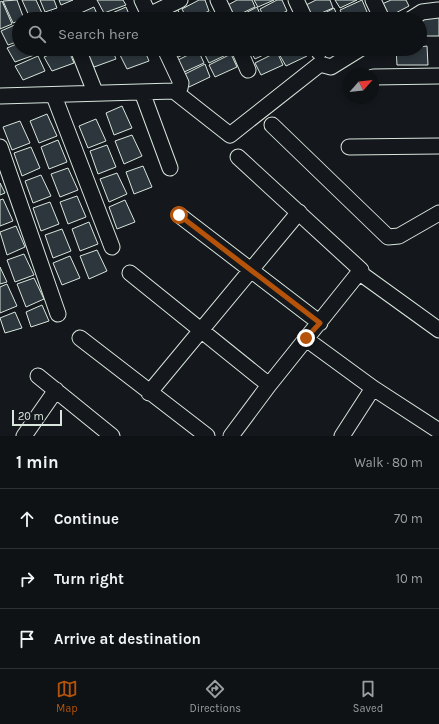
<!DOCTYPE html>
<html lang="en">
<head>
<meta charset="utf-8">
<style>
	body { margin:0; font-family:Karla,sans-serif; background:#1d2022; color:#f1f3f6 }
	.compass { position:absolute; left:343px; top:68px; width:36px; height:36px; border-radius:50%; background:#0f1215; box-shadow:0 2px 6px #0003; rotate:63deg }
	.scale { position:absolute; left:12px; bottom:10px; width:50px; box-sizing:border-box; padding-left:4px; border:2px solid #d8e6dc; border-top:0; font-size:11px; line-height:14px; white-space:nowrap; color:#d8e6dc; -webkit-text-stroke:3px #14181c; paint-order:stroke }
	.stop { position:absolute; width:12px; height:12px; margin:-9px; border:3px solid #b45309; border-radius:50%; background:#fff }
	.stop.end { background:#b45309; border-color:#fff; box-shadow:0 1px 4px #0008 }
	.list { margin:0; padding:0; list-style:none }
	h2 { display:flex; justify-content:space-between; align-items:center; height:52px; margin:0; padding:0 16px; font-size:17px }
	h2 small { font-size:13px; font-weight:400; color:#9b9ea0 }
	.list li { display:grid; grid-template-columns:26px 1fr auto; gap:12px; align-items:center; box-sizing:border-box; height:60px; padding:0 16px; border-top:1px solid #2f3234 }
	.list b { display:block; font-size:15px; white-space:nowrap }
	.list em { font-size:13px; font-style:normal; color:#9b9ea0 }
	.icon { flex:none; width:22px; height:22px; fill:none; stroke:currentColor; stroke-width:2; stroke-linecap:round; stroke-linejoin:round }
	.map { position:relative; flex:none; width:439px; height:436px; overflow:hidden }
	.search { position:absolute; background:#0f1215; box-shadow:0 2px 6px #0003; left:12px; right:12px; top:12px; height:44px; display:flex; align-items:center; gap:10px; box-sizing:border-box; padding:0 14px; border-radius:22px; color:#9b9ea0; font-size:15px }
	.sheet { height:232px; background:#0f1215 }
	nav { display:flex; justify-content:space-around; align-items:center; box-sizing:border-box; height:56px; border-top:1px solid #2f3234; background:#0f1215; font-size:11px; color:#9b9ea0 }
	nav a { display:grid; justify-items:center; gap:2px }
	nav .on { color:#b45309 }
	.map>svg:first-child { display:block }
	.building { fill:#2c363c; stroke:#d8e6dc }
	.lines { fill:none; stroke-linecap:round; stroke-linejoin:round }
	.minor-casing { stroke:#d8e6dc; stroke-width:17 }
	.minor { stroke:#14181c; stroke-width:15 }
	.route { stroke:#b45309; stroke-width:5 }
</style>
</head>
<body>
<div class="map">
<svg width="439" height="436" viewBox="0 0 439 436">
	<rect width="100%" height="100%" fill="#14181c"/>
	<path class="building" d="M17,0L24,19H19V21L13,23L3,1Z
		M22,0H36L42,13L30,18Z
		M40,0H54L57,8L45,12Z
		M59,0H73L61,5Z
		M97,0H123L126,5L104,13Z
		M199,0H205L209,11L192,19H187L182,9Z
		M237,0H252L255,7L234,17L228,5Z
		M254,0H274L258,7Z
		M277,0H282L287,11L270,19H265L260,9Z
		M316,0H330L333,8L312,17L306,5Z
		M335,0H357L340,8Z
		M362,0L367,12L354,19H344L340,10Z
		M391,0H406L409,6L388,17L382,4Z
		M2,1L12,24L0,29V2Z
		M94,7L99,19H73L72,17Z
		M126,7L131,19H104L103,17Z
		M257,7L262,19H236V18Z
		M177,8L182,19H156Z
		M334,8L339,19H314Z
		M52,12L55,19H36Z
		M211,12L214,19H197Z
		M287,12L290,19H275Z
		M439,17V36H423L422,19Z
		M19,23V41L8,45L1,31Z
		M19,43V49H35L37,54L15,62L7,48Z
		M427,46L428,65H397L396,49H420V47Z
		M42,49H57L44,54Z
		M63,49H68L74,63L52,71L44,57Z
		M94,49H112L116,59L94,67L87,53Z
		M133,49H144L149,61L127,69L120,55Z
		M171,49H196L176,58Z
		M207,49H228L230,53L209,63L203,51Z
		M249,49H276L255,59Z
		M289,49H304L307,56L286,66L279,54Z
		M198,50L204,63L182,73L176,61Z
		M277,52L283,65L261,75L255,63Z
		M231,54L237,67L215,77L209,65Z
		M38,56L45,71L23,80L15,66Z
		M205,64L210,77L189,87L183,75Z
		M122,106L132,128L114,135L106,113Z
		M47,114L57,136L39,143L30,121Z
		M96,119L106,141L88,148L79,126Z
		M20,121L30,143L12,150L3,127Z
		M132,135L142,156L124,164L115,141Z
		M58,140L67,162L49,169L41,147Z
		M107,145L116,167L98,174L90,151Z
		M31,147L40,168L22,176L14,153Z
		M143,166L152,187L134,194L126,172Z
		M68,168L78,190L60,197L51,174Z
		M117,173L127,194L109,202L100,179Z
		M41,175L51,196L33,203L25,181Z
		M0,183L5,193L0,195Z
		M77,196L86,217L68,224L60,202Z
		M3,199L13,221L0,226V200Z
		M125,200L135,222L117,229L109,207Z
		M50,202L59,224L41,231L33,208Z
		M89,222L98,244L80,251L72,229Z
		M16,226L25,247L7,255L0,232Z
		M62,229L71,251L53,258L45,235Z
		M97,250L107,271L89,279L80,256Z
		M24,254L34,275L15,282L7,260Z
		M70,256L80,278L62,285L53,263Z
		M0,267L7,282L0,284Z
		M34,278L44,299L26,307L17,284Z
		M7,284L17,306L0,313V287Z
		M42,305L49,321L31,327L26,312Z
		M15,312L22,328L5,333L0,318Z"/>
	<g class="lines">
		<defs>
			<path id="minor" d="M142,0L151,19
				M218,0L227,19
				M296,0L305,19
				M373,0L382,19
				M149,15L180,0
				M411,19L422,12L438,10
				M78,49L95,92
				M239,49L248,70
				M318,49L319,52
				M373,77L439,76
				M174,91L230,135L320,64L331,67L360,49
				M142,92L170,168
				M0,96L174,91L180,88L181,83L165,49
				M54,96L112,247
				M272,125L388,237L399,236L439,213
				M0,147L58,314
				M349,147L439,146
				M179,215L320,323
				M130,273L269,385L361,270L238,157
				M360,273L439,330
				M80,338L207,436
				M306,339L373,388L439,431
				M38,376L112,436
				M149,393L299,212
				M24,436L56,390
				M231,436L269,385
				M342,436L373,388"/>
		</defs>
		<use href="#minor" class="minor-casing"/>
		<use href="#minor" class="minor"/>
	</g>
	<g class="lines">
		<path class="route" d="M179,215L320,323L306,338"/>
	</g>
</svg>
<svg class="compass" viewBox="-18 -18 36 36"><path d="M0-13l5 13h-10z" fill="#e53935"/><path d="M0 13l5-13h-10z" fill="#9b9ea0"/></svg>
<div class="scale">20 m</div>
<div class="stop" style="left:179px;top:215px"></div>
<div class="stop end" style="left:306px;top:338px"></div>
<div class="search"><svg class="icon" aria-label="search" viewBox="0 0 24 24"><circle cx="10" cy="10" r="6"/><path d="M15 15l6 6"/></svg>Search here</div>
</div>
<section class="sheet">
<h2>1 min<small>Walk · 80 m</small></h2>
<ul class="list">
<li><svg class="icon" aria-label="ahead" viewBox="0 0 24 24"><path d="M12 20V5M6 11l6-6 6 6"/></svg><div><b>Continue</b></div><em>70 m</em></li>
<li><svg class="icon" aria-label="right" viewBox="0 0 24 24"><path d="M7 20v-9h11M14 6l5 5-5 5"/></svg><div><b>Turn right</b></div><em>10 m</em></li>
<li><svg class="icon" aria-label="arrive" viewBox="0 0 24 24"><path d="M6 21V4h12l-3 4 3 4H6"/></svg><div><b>Arrive at destination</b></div></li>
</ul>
</section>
<nav>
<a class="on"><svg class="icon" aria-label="map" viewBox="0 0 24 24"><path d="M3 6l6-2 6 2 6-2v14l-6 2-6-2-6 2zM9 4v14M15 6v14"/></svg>Map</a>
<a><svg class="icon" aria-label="directions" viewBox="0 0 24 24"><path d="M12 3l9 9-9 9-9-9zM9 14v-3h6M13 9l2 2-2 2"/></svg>Directions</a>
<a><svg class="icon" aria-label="saved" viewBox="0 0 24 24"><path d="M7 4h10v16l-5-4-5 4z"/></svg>Saved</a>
</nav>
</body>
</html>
